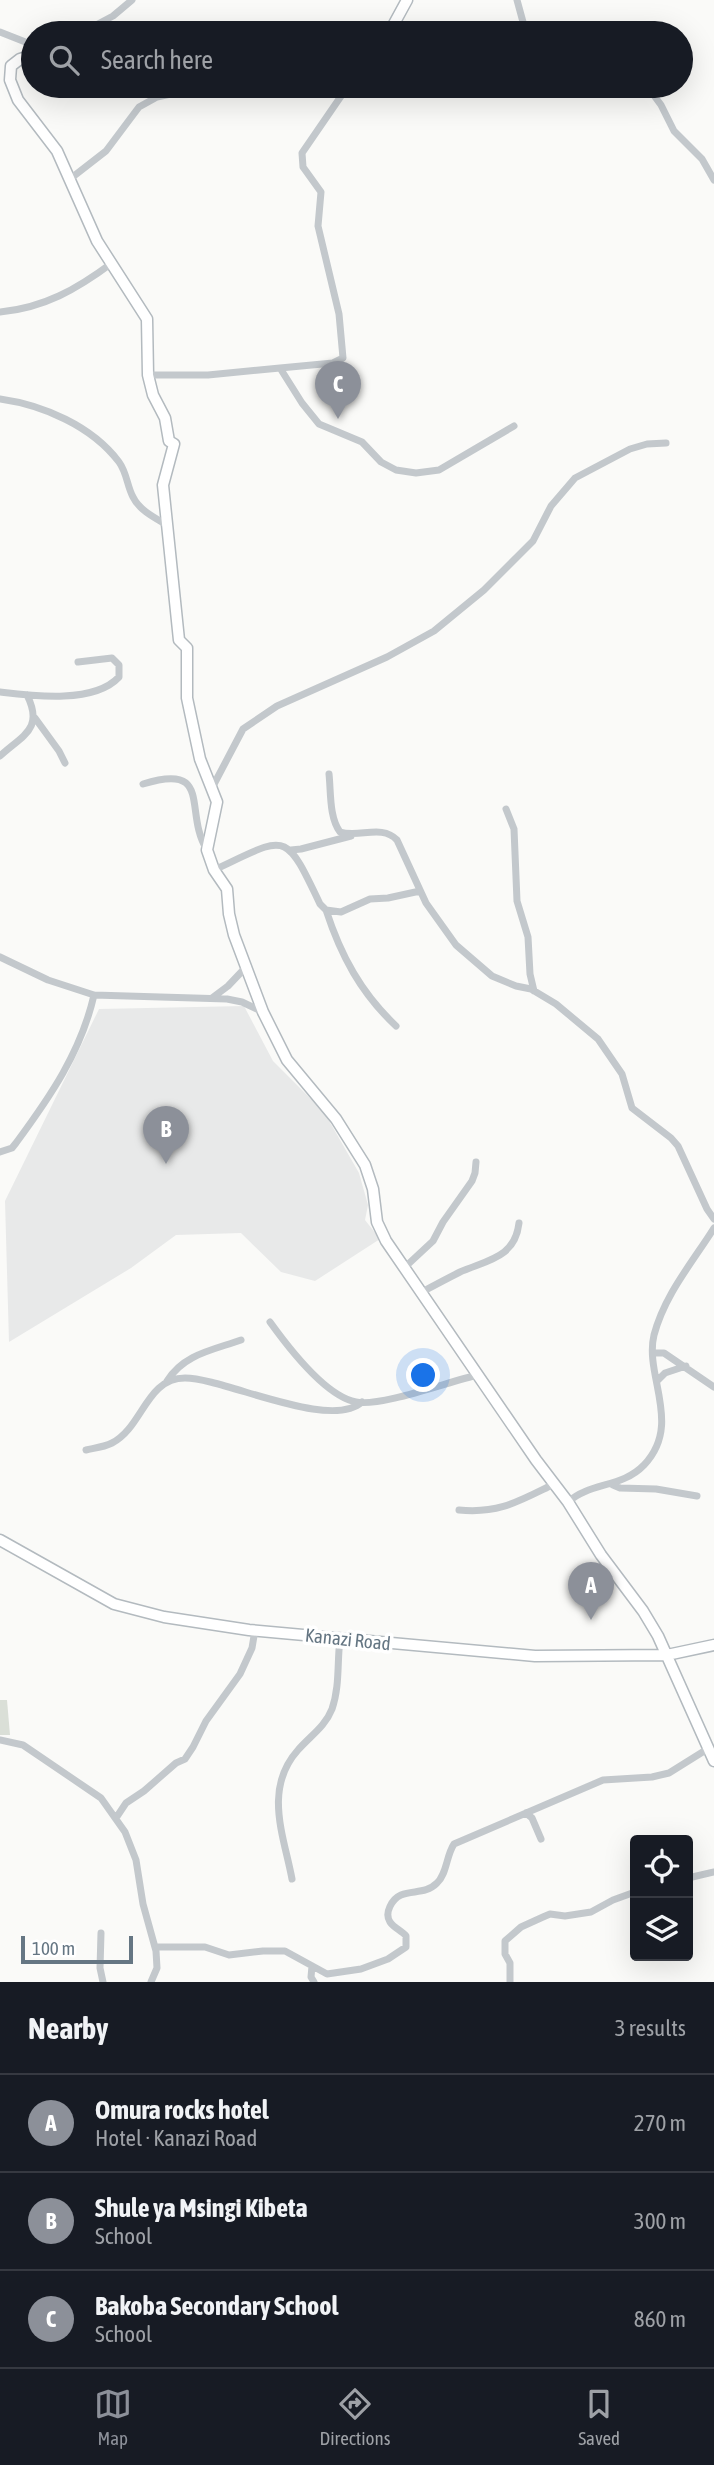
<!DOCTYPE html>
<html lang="en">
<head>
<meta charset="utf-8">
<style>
	body { margin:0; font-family:"Asap Condensed",sans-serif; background:#20242c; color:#f1f3f6 }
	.controls { position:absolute; right:21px; bottom:21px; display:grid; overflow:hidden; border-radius:7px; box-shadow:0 7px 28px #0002 }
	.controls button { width:63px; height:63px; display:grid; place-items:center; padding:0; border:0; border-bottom:2px solid #363941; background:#171b24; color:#f1f3f6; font:35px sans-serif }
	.scale { position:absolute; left:21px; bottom:18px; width:112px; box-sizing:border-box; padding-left:7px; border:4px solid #657683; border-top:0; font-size:19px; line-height:24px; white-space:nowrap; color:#657683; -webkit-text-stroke:5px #fff; paint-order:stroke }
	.you { position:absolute; left:424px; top:1376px; width:24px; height:24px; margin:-18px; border:5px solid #fff; border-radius:50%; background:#1a73e8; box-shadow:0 0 0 10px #1a73e833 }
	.badge { display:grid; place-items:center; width:46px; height:46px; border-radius:50%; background:#8c9099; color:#fff; font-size:23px; font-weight:700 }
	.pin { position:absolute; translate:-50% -58px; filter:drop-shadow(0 2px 4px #0008) }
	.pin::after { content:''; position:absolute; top:37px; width:24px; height:21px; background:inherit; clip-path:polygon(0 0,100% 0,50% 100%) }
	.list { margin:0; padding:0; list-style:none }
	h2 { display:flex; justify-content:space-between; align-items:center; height:91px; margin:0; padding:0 28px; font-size:30px }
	h2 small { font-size:23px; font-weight:400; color:#9ea1a6 }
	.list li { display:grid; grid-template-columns:46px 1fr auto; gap:21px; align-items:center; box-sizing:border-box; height:98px; padding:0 28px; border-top:2px solid #363941 }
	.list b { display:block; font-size:26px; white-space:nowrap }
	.list p { margin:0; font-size:23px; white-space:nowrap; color:#9ea1a6 }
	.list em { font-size:23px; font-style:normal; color:#9ea1a6 }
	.icon { flex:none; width:38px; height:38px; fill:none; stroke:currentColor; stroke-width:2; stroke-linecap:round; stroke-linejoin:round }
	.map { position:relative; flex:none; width:714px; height:1982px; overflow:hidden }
	.search { position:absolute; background:#171b24; box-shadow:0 7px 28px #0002; left:21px; right:21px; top:21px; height:77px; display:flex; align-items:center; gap:18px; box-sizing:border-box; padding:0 24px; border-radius:38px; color:#9ea1a6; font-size:26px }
	.sheet { height:385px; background:#171b24 }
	nav { display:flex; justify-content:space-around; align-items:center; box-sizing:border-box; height:98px; border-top:2px solid #363941; background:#171b24; font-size:19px; color:#9ea1a6 }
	nav a { display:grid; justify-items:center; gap:4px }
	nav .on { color:#8c9099 }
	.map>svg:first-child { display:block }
	.built { fill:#e8e9e9 }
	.green { fill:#dadfd7 }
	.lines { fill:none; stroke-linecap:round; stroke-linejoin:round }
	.secondary-casing { stroke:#b3babf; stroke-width:13 }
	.street { stroke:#c3c8cc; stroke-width:7 }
	.secondary { stroke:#fff; stroke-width:10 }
	.labels { text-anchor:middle; stroke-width:7; stroke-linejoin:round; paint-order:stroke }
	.street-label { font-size:19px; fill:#657683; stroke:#fff }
</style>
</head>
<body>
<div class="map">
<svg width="714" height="1982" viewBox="0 0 714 1982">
	<rect width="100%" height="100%" fill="#fafaf8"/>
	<path class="built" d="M244,1006L273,1061L324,1112L359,1173L368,1205L365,1220L380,1239L315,1281L281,1272L241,1233L176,1235L131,1268L9,1342L5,1201L99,1009Z"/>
	<path class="green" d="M0,1700H7L10,1735H0Z"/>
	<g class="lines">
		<defs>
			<path id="secondary" d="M389,33L407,0
				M33,55L20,59L11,66L10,80L18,100L57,151L97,241L147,319L148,375L153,395L165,418L169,441L174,444L163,485L179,640L187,648V698L200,759L217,802L207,850L214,870L227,889L229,914L234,935L263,1012L287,1060L336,1119L365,1165L373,1189L377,1222L386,1241L536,1460L568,1502L601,1555L643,1611L658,1636L714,1761
				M197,86L198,88L262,86
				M0,1540L114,1604L164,1617L249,1630L535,1656L667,1655L714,1645"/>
		</defs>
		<use href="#secondary" class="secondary-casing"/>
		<path class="street" d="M517,0L526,33
			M0,32L33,45
			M81,33L113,16L132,0
			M642,86L650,90L661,105L674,131L702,159L714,180
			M70,179L106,151L139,107L157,97L198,88
			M0,312C44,308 77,289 112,263
			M280,368L333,363L343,358L339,314L318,226L321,192L303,167L302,153L348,86
			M148,375H208L280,368L302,403L319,424L362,442L381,462L396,470L416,473L439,470L514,426
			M0,399C43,405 92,426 119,462C127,473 127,486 133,497C139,510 155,518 167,525
			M0,692C33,696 94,704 119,677V665L112,658L78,662
			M35,718L59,751L65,763
			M0,756C23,735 44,729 27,695
			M329,774C331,792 329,817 340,832C359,838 382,824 397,840L426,903L456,945L492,976L516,986L531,989L556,1004L598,1039L622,1074L632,1108L671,1138L678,1146L707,1209L714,1219
			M143,784C214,762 183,812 207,850
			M212,788L243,729L277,706L387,657L434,631L484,590L533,541L551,506L575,478L630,449L647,444L666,443
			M506,809L514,829L517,901L528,937L530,974L534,991
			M291,850L301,849L351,836
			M214,870C287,836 284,828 320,904L326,910L341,912L370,899L388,898L420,891
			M326,910C341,956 361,993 396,1026
			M0,957L48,980L94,995L227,999L242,1002L263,1012
			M212,998L228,986L247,966
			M0,1152L12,1148L16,1143C50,1097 81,1052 94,995
			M404,1268L433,1241L443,1222L472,1181L475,1173L476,1162
			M420,1293C433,1286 446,1279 460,1272C487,1260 515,1258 519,1223
			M270,1322C288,1347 325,1396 356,1402C381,1407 450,1381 478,1375
			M654,1353H664L714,1387
			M658,1380L665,1373L686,1366
			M167,1381C184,1354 213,1350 241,1340
			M86,1450C95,1448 104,1447 112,1443C143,1427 146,1378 185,1378C224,1378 330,1431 362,1402
			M613,1485L620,1488L656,1489L697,1496
			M568,1502C590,1482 622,1488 644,1465C683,1424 644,1376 654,1335C665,1294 692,1263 714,1228
			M459,1510C499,1514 519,1501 554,1484
			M0,1740L23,1745L101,1798L125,1832L136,1860L143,1904L156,1951L157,1968L151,1982
			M526,1813L532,1818L541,1839
			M116,1818L126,1803L144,1791L176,1763L185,1759L193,1747L206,1721L240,1674L252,1648L255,1630
			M688,1878L714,1872
			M292,1879C284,1836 263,1789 298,1750C310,1736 325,1727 332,1709C340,1686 337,1662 340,1639
			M101,1933L100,1968L103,1982
			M155,1947H205L229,1955L263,1951H285L327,1974L361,1969L388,1959L406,1947V1936C402,1931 394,1928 390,1922C384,1913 392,1899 401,1895C413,1890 426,1894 437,1883C447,1874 446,1856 454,1844L603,1780L652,1777L669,1773L709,1748
			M312,1966L311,1977L314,1982
			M510,1982V1963L505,1954V1941L521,1927L543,1917L550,1914L565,1916L591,1912L613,1900L635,1892"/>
		<use href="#secondary" class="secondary"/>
	</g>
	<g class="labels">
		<g class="street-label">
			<text transform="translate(348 1639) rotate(6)" y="7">Kanazi Road</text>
		</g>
	</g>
</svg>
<div class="controls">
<button><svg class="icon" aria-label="locate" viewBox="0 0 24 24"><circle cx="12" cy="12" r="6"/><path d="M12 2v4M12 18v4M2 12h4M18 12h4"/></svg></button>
<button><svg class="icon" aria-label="layers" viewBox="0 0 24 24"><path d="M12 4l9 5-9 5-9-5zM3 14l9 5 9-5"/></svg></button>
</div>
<div class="scale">100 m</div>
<div class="you"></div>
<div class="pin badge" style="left:591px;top:1620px">A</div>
<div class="pin badge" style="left:166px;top:1164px">B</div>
<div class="pin badge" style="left:338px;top:419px">C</div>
<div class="search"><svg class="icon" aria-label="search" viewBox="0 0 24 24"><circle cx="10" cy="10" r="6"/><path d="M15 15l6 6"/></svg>Search here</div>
</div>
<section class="sheet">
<h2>Nearby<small>3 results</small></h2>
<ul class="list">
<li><span class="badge">A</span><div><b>Omura rocks hotel</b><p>Hotel · Kanazi Road</p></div><em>270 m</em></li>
<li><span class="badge">B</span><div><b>Shule ya Msingi Kibeta</b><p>School</p></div><em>300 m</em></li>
<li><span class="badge">C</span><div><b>Bakoba Secondary School</b><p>School</p></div><em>860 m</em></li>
</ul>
</section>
<nav>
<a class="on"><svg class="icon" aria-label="map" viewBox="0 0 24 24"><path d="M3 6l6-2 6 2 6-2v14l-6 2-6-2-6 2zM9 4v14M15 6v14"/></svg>Map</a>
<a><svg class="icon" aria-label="directions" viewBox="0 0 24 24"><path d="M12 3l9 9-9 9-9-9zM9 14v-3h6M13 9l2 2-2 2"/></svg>Directions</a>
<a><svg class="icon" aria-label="saved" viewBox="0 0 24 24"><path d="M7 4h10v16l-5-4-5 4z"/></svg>Saved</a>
</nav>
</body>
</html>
